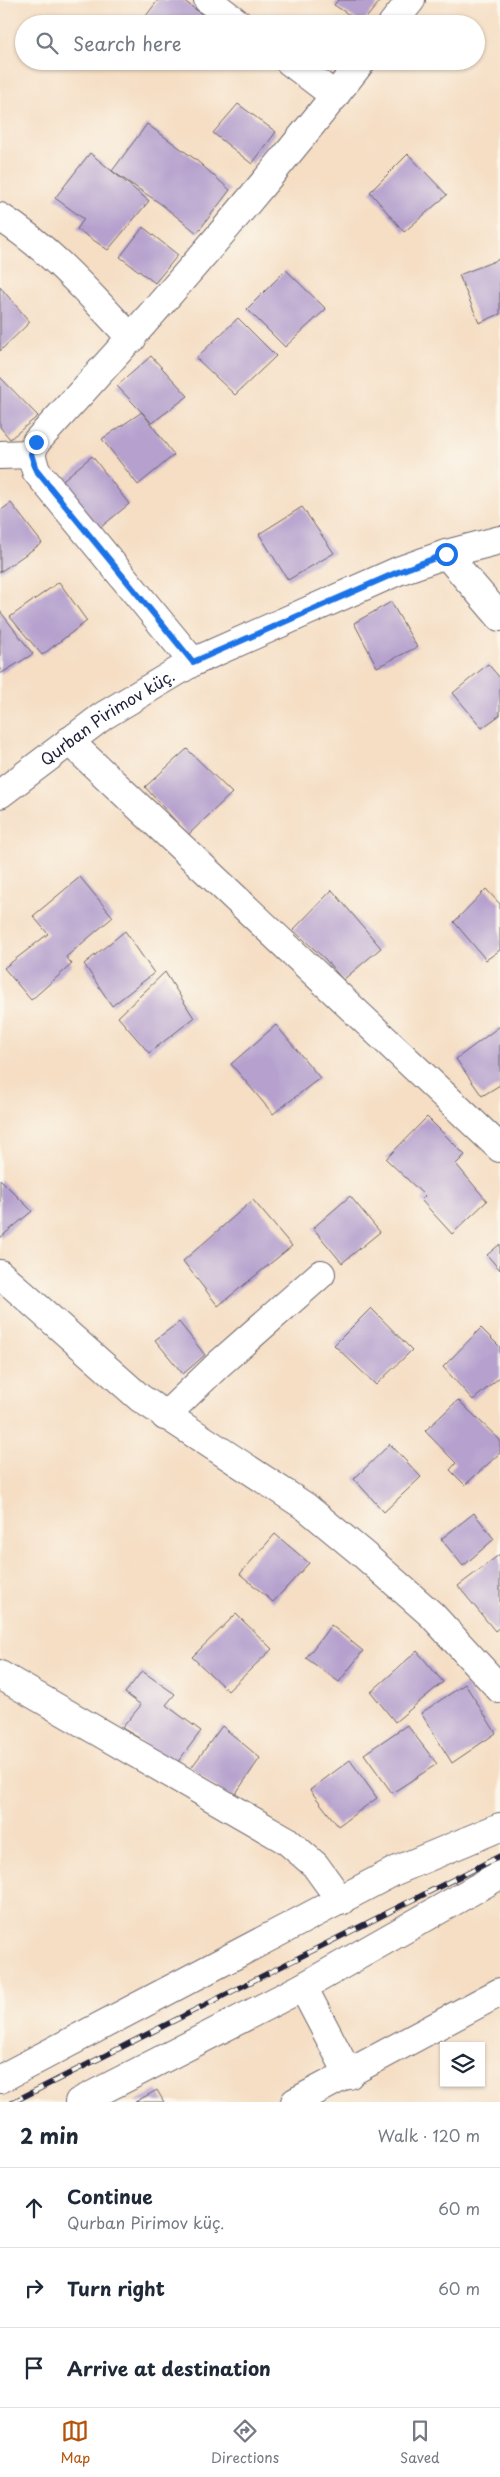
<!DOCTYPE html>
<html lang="en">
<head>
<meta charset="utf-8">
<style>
	body { margin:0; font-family:"Playpen Sans",sans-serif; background:#f6f6f7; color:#1f2937 }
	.controls { position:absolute; right:15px; bottom:15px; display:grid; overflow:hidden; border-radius:0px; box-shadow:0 1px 4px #0004 }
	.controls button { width:45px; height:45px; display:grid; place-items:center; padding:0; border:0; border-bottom:1px solid #e0e1e3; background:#fff; color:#1f2937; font:25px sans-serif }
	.stop { position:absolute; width:15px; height:15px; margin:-11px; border:4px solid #1a73e8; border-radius:50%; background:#fff }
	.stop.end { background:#1a73e8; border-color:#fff; box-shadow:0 1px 5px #0008 }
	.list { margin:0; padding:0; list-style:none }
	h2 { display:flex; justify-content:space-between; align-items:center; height:65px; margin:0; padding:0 20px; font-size:21px }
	h2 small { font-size:16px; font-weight:400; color:#747a83 }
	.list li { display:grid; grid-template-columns:32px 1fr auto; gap:15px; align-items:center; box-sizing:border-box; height:80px; padding:0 20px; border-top:1px solid #e0e1e3 }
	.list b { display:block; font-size:19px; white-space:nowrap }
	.list p { margin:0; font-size:16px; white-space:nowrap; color:#747a83 }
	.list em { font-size:16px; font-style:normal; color:#747a83 }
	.icon { flex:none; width:28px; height:28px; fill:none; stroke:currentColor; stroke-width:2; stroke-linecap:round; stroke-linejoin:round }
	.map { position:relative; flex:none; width:500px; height:2102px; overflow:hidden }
	.search { position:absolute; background:#fff; box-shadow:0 1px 4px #0004; left:15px; right:15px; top:15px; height:55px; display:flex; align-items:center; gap:12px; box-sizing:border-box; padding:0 18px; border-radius:28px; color:#747a83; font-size:19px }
	.sheet { height:305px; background:#fff }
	nav { display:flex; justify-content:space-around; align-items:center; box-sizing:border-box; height:70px; border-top:1px solid #e0e1e3; background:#fff; font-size:14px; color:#747a83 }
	nav a { display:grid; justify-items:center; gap:2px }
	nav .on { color:#b45309 }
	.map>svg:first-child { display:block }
	.building { fill:#b6a1ce }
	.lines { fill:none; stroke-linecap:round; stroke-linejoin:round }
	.minor-casing { stroke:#6c646b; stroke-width:30 }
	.minor { stroke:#fff; stroke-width:28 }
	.rail-casing { stroke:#22223b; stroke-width:5.5 }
	.rail { stroke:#fbf7ec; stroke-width:4; stroke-dasharray:11; stroke-linecap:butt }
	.route { stroke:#1a73e8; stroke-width:6 }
	.labels { text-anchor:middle; stroke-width:4.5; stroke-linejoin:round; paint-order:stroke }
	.street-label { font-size:16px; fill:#22223b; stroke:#fbf7ec }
</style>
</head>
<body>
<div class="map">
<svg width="500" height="2102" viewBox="0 0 500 2102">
	<rect width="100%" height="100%" fill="#fbf7ec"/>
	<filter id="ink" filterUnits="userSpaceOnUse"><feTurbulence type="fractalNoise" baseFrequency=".02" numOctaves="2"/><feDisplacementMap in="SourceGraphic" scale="10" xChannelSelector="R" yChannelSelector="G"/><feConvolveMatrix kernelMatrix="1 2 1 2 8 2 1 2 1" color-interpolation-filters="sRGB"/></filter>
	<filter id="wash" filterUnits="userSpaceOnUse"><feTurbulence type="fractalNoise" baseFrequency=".0096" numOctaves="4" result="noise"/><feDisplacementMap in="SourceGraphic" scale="20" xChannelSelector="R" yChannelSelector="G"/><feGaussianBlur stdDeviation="1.12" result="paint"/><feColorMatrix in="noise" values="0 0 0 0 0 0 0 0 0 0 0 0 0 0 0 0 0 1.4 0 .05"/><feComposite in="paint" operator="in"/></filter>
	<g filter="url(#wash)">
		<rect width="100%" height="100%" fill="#f5dec4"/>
		<g id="blocks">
			<path class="building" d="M158,0H183L203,15L197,24H140Z
				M338,0H381L362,23L334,5Z
				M238,104L276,132L252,164L213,133Z
				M147,124L195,159L230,190L197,233L161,204L112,171L149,201L108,250L77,229L84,219L55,198L90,153L112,171Z
				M408,154L447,195L404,232L370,192Z
				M143,227L178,255L155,283L120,257Z
				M500,259V314L479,323L459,275Z
				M286,270L326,309L285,347L247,309Z
				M0,287L30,322L0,351Z
				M238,318L276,356L235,395L196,358Z
				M151,356L188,396L152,423L117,386Z
				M0,377L38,416L10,439L0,427Z
				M142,412L174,455L138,485L102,439Z
				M92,456L129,504L95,532L58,484Z
				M11,503L42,543L0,572V511Z
				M302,507L334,553L288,580L259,534Z
				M59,582L87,621L42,655L10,617Z
				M391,602L417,647L377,667L354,623Z
				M0,611L33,654L0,674Z
				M488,664L500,678V715L482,728L453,693Z
				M187,749L232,793L188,835L145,787Z
				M80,877L113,917L66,957L72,964L31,1000L4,968L48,934L33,916Z
				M486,889L500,904V950L486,960L454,922Z
				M332,890L381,948L343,980L325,959L293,930Z
				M125,931L154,973L112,1006L84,964Z
				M165,972L194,1018L149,1053L118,1017Z
				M276,1025L320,1078L273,1114L231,1064Z
				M500,1026V1085L482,1096L456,1059Z
				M427,1117L465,1155L456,1164L487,1201L452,1234L421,1200L425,1196L386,1159Z
				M0,1179L32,1211L0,1238Z
				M350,1196L380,1232L342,1263L313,1228Z
				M253,1200L292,1246L218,1306L183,1261Z
				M500,1244V1270L487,1255Z
				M371,1308L412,1350L376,1385L334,1345Z
				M179,1322L205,1355L183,1374L155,1340Z
				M481,1328L500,1347V1377L473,1400L443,1367Z
				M458,1400L500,1440V1453L465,1485L450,1470L456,1463L425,1431Z
				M390,1444L421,1477L384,1512L354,1479Z
				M474,1513L494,1539L463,1566L441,1539Z
				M275,1534L309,1563L273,1602L240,1574Z
				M500,1554V1627L495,1631L458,1586Z
				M236,1614L272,1649L228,1691L192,1657Z
				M331,1625L363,1651L339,1682L306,1658Z
				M417,1651L443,1682L395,1722L371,1692Z
				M142,1671L175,1694L166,1705L201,1731L174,1767L137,1739L139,1738L122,1728L141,1705L125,1693Z
				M465,1684L496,1733L452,1763L421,1713Z
				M407,1725L437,1764L392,1793L364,1754Z
				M222,1726L260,1758L232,1799L191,1768Z
				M350,1760L377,1798L338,1826L310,1790Z
				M157,2090L164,2102H135Z"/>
		</g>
	</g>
	<g filter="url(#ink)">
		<use href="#blocks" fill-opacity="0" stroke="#6c646b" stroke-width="1"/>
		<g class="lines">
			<defs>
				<g id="minor">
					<path d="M208,0L239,24"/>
					<path d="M392,24L411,0"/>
					<path d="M289,61L335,96"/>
					<path d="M0,217C51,249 90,295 132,339"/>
					<path d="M0,455L31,454"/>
					<path d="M446,554L500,617"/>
					<path d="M193,662L36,471L31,454L36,442C150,319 259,193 362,61"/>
					<path d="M69,741L500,1148"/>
					<path id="s1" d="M0,794L103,716L193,662L398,571L446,554L500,540"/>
					<path d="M0,1274L140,1398L306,1507L364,1555L432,1615L500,1689"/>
					<path d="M165,1416L219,1364L321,1274"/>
					<path d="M0,1675L286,1840L315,1865L341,1901"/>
					<path d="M303,1987L349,2075"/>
					<path d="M0,2079L395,1871L500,1827"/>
					<path d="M79,2102L303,1987L500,1875"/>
					<path d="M295,2102L500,1992"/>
				</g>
			</defs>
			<use href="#minor" class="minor-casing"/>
			<use href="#minor" class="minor"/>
			<defs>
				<path id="rail" d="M13,2102L500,1856"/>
			</defs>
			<use href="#rail" class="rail-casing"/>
			<use href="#rail" class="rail"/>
		</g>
	</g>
	<g class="lines" filter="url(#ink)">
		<path class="route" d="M36,442L31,454L36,470L193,662L398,572L446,554"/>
	</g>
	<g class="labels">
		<g class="street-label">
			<text dy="6" stroke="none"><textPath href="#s1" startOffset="132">Qurban Pirimov küç.</textPath></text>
		</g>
	</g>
</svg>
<div class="controls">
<button><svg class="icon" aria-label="layers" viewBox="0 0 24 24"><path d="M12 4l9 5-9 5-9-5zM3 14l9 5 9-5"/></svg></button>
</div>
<div class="stop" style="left:446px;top:554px"></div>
<div class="stop end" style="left:36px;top:442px"></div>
<div class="search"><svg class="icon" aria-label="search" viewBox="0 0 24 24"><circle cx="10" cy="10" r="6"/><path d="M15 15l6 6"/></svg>Search here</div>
</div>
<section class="sheet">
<h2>2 min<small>Walk · 120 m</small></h2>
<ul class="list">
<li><svg class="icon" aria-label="ahead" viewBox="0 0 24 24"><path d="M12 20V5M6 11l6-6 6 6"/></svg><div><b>Continue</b><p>Qurban Pirimov küç.</p></div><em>60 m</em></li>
<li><svg class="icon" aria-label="right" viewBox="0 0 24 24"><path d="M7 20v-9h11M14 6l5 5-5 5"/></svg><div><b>Turn right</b></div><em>60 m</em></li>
<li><svg class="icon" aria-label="arrive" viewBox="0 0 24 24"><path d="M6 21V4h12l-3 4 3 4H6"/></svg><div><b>Arrive at destination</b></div></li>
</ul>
</section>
<nav>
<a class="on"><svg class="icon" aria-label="map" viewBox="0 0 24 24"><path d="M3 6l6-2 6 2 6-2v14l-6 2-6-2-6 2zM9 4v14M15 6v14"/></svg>Map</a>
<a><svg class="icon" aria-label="directions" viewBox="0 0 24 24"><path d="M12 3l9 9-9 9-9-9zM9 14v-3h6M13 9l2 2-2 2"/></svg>Directions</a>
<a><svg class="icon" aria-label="saved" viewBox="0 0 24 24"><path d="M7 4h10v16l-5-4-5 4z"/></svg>Saved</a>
</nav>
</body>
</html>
